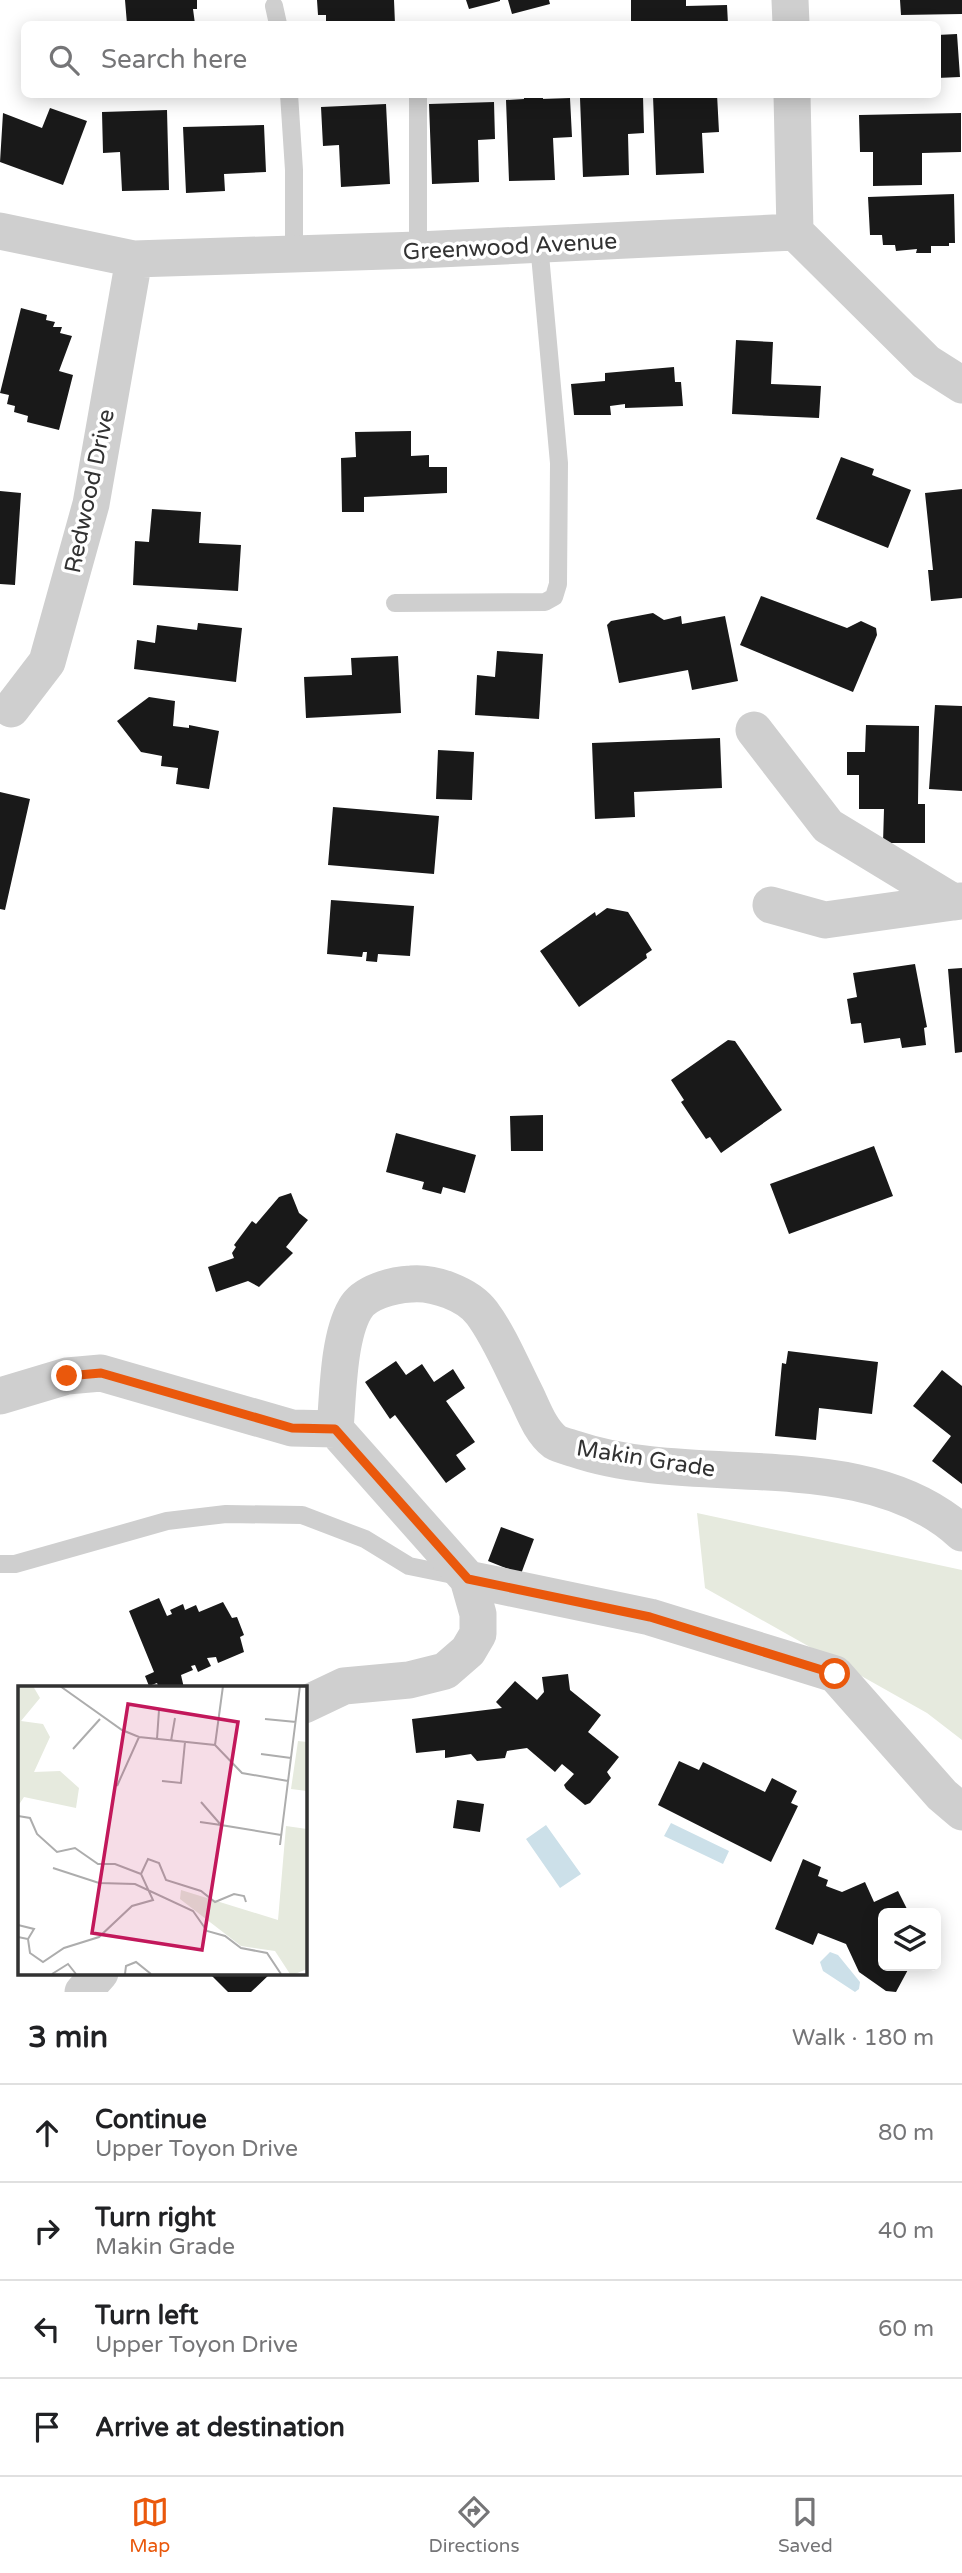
<!DOCTYPE html>
<html lang="en">
<head>
<meta charset="utf-8">
<style>
	body { margin:0; font-family:"Varela Round",sans-serif; background:#f6f6f6; color:#202124 }
	.controls { position:absolute; right:21px; bottom:21px; display:grid; overflow:hidden; border-radius:10px; box-shadow:0 4px 18px #0003 }
	.controls button { width:63px; height:63px; display:grid; place-items:center; padding:0; border:0; border-bottom:2px solid #e0e0e0; background:#fff; color:#202124; font:35px sans-serif }
	.stop { position:absolute; width:21px; height:21px; margin:-16px; border:5px solid #ea580c; border-radius:50%; background:#fff }
	.stop.end { background:#ea580c; border-color:#fff; box-shadow:0 2px 7px #0008 }
	.list { margin:0; padding:0; list-style:none }
	h2 { display:flex; justify-content:space-between; align-items:center; height:91px; margin:0; padding:0 28px; font-size:30px }
	h2 small { font-size:23px; font-weight:400; color:#757577 }
	.list li { display:grid; grid-template-columns:46px 1fr auto; gap:21px; align-items:center; box-sizing:border-box; height:98px; padding:0 28px; border-top:2px solid #e0e0e0 }
	.list b { display:block; font-size:26px; white-space:nowrap }
	.list p { margin:0; font-size:23px; white-space:nowrap; color:#757577 }
	.list em { font-size:23px; font-style:normal; color:#757577 }
	.icon { flex:none; width:38px; height:38px; fill:none; stroke:currentColor; stroke-width:2; stroke-linecap:round; stroke-linejoin:round }
	.map { position:relative; flex:none; width:962px; height:1992px; overflow:hidden }
	.search { position:absolute; background:#fff; box-shadow:0 4px 18px #0003; left:21px; right:21px; top:21px; height:77px; display:flex; align-items:center; gap:18px; box-sizing:border-box; padding:0 24px; border-radius:10px; color:#757577; font-size:26px }
	.sheet { height:483px; background:#fff }
	nav { display:flex; justify-content:space-around; align-items:center; box-sizing:border-box; height:98px; border-top:2px solid #e0e0e0; background:#fff; font-size:19px; color:#757577 }
	nav a { display:grid; justify-items:center; gap:4px }
	nav .on { color:#ea580c }
	.map>svg:first-child { display:block }
	.green { fill:#e6eade }
	.water { fill:#cce0e9 }
	.building { fill:#191919 }
	.lines { fill:none; stroke-linecap:round; stroke-linejoin:round }
	.service { stroke:#cfcfcf; stroke-width:18 }
	.minor { stroke:#cfcfcf; stroke-width:37 }
	.route { stroke:#ea580c; stroke-width:9 }
	.labels { text-anchor:middle; stroke-width:7; stroke-linejoin:round; paint-order:stroke }
	.street-label { font-size:23px; fill:#323232; stroke:#fff }
	.inset-road { fill:none; stroke:#adadad; stroke-width:2 }
	.view { fill:#c2185b; fill-opacity:0.15; stroke:#c2185b; stroke-width:3.5 }
	.inset-edge { fill:none; stroke:#323232; stroke-width:3.5 }
</style>
</head>
<body>
<div class="map">
<svg width="962" height="1992" viewBox="0 0 962 1992">
	<rect width="100%" height="100%" fill="#fff"/>
	<path class="green" d="M697,1513L962,1570V1740L927,1713L705,1588Z"/>
	<path class="water" d="M671,1823L729,1851L723,1864L664,1836Z
		M546,1825L581,1874L560,1888L526,1839Z
		M830,1952L838,1955L860,1982L859,1989L855,1992L823,1971L820,1962Z"/>
	<path class="building" d="M125,0H197V9H193L195,24H127Z
		M317,0H394L395,24H326V15H318Z
		M466,0H500V1L469,9Z
		M508,0H549L550,4L512,14Z
		M631,0H686V6L727,5L728,24H631Z
		M900,0H962V14L901,15Z
		M957,34L960,77L937,78V35Z
		M524,94H543V99L570,98L572,137L553,138L555,180L509,181L506,100L524,99Z
		M685,94H717L719,132L702,133L704,173L656,175L653,96Z
		M643,96L644,133L628,134L629,175L583,177L580,98Z
		M494,102L495,139L478,140L479,182L432,184L429,104Z
		M386,104L390,184L341,187L339,145L323,146L321,107Z
		M50,108L87,121L63,185L0,162L3,113L42,128Z
		M167,110L169,190L122,191L120,152L103,153L102,112Z
		M961,113V152L922,153V185L873,186V152H860L859,115Z
		M264,125L266,172L224,174L225,191L186,193L183,127Z
		M954,194L955,243H949V246H931V253H916L917,249L896,251L895,245H883L882,235H870L868,197Z
		M21,308L47,315L46,320L55,322L53,327H62L60,333L72,336L59,371L73,375L59,430L27,422L28,416L14,412L15,406L7,404L9,395L0,393Z
		M736,340L773,342L771,384L821,386L819,418L732,414Z
		M674,367L675,382H681L683,406L625,408V404L610,406L611,415H574L571,384L605,381V373Z
		M411,431V456L429,455V467H447V493L364,497V512H342L341,458L356,457L355,432Z
		M841,457L874,469L872,475L911,490L888,548L816,519Z
		M962,489V598L931,601L928,570H933L925,493Z
		M0,491L21,493L15,585L0,584Z
		M152,509L201,512L199,543L241,545L238,591L133,585L135,541L149,542Z
		M761,596L847,628L861,621L876,628L877,635L853,692L740,645Z
		M653,613L664,620L681,616L682,624L725,616L738,681L692,690L688,670L619,683L607,625L611,621Z
		M198,623L242,628L236,682L134,669L137,640L155,643L157,625L197,630Z
		M497,651L543,654L539,719L475,715L477,675L495,677Z
		M398,656L401,713L306,718L304,677L352,675L351,658Z
		M149,697L175,701L173,726L189,728V725L219,731L209,789L176,784L178,768L161,766L162,756L141,752L117,721Z
		M935,705L962,706V791L929,789Z
		M866,725L919,726L918,804H925V843H883L884,809H859V775H847V752H865Z
		M720,738L722,788L634,792L635,817L595,819L592,743Z
		M438,750L474,752L472,800L436,799Z
		M0,792L30,799L5,910L0,909Z
		M333,807L439,816L434,874L328,865Z
		M331,900L414,906L410,956L378,954L377,962L366,961L367,952H363L362,957L327,954Z
		M607,908L628,912L652,950L646,954L647,958L579,1007L540,951L595,912L596,916Z
		M915,964L927,1027L924,1028L926,1045L902,1048L900,1038L864,1043L861,1023L851,1024L847,999L857,997L853,973Z
		M962,968V1052L955,1053L948,969Z
		M728,1040L735,1041L782,1110L721,1153L710,1137L706,1139L681,1102L684,1100L671,1080Z
		M543,1115V1151H511L510,1116Z
		M396,1133L476,1155L465,1193L443,1187L441,1194L422,1189L424,1182L386,1172Z
		M874,1146L893,1196L789,1234L770,1184Z
		M291,1193L299,1213L308,1220L286,1247L293,1253L259,1287L248,1281L216,1292L208,1267L234,1258L232,1253L236,1247L234,1245L252,1221L256,1224L279,1197Z
		M788,1351L878,1362L872,1414L819,1408L816,1440L775,1436L782,1363L786,1364Z
		M396,1361L406,1375L422,1364L434,1382L453,1369L465,1388L446,1401L475,1442L456,1455L466,1469L446,1483L395,1415L390,1419L365,1382Z
		M942,1370L962,1386V1484L932,1461L951,1436L913,1406Z
		M501,1527L534,1539L521,1574L488,1561Z
		M159,1598L167,1616L172,1614L170,1610L183,1604L185,1610L196,1605L199,1612L223,1602L232,1618L237,1617L244,1635L240,1637L244,1652L218,1663L216,1657L207,1658L211,1666L198,1672L195,1665L191,1666L193,1670L181,1675L184,1688H159L157,1683L149,1686L145,1676L154,1672L129,1611Z
		M568,1674L570,1690L601,1715L588,1732L619,1757L607,1772L611,1778L590,1803L585,1805L566,1789L564,1785L574,1774L562,1764L555,1772L527,1748L507,1751L505,1758L477,1761L471,1754L445,1758V1750L416,1753L412,1719L502,1708L496,1702L515,1681L537,1700L544,1692L542,1677Z
		M679,1761L699,1770L703,1762L765,1792L772,1778L797,1791L791,1803L798,1806L771,1862L658,1805Z
		M457,1800L484,1804L480,1832L453,1828Z
		M803,1859L821,1867L818,1876L828,1880L826,1886L842,1892L865,1882L874,1902L898,1891L909,1913H883V1966H910L896,1992L886,1991L859,1972L846,1944L818,1933L813,1945L775,1929Z
		M216,1973H271L251,1992H228L212,1976Z"/>
	<g class="lines">
		<path class="service" d="M274,6L278,24
			M289,94L294,170V254
			M418,250V94
			M395,603L545,602L554,597L558,584L559,463L539,244
			M0,1564H15L167,1521L226,1514L302,1515L365,1539L409,1566L458,1576"/>
		<path class="minor" d="M790,0L791,24
			M792,94L795,232
			M0,231L134,259L418,250L795,232L926,362L962,385
			M11,709L47,662L91,504L134,259
			M754,730L828,826L953,902L962,901
			M771,905L825,920L953,902
			M0,1396L67,1376L101,1373L292,1428L335,1429
			M468,1579L650,1617L835,1674L942,1795L962,1812
			M304,1705L344,1686L409,1680L445,1671L468,1651L478,1634V1614L468,1579L335,1429C338,1396 338,1338 355,1309C364,1292 393,1285 411,1284C434,1282 468,1294 482,1313C500,1337 513,1370 527,1397C534,1412 541,1431 555,1442C560,1445 569,1447 575,1449C695,1490 864,1443 962,1533
			M83,1992L100,1973"/>
	</g>
	<g class="lines">
		<path class="route" d="M67,1376L101,1373L292,1428L335,1429L468,1579L650,1617L835,1674"/>
	</g>
	<g class="labels">
		<g class="street-label">
			<text transform="translate(510 246) rotate(-3)" y="8">Greenwood Avenue</text>
			<text transform="translate(89 491) rotate(-78)" y="8">Redwood Drive</text>
			<text transform="translate(646 1458) rotate(9)" y="8">Makin Grade</text>
		</g>
	</g>
	<g transform="translate(18 1686)">
		<rect width="289" height="289" fill="#fff"/>
		<path d="M0,0H15L22,12L3,35L25,38L32,51L16,86L42,85L61,102L58,122L6,111L0,120ZM280,55L289,56V105L273,103ZM268,140L289,143V283L277,288H272L257,265L223,260L162,213L163,204L260,234Z" fill="#e6eade"/>
		<path class="inset-road" d="M42,0L104,44L121,51L197,59L224,87L270,95M247,33L278,36M139,53L141,24M153,55L157,32M197,59L205,0M55,63L82,33M243,68L273,72M144,95L163,97L167,56M99,100L121,51M183,116L203,139L263,149M0,130L12,132L19,148L39,166L57,162L80,178H97L123,188M182,136L203,139M262,159L282,0M35,182L81,197L117,198L175,225L189,245L207,250L223,262L249,267L263,288M0,239L16,243L10,253M0,251L10,253L12,267L25,276L46,262L81,251L114,220L135,214L123,188L130,173L141,177L148,194L183,205L197,216L216,208L226,210L228,216M34,288L50,278L58,288M107,288L108,280L118,276L133,288"/>
		<path class="view" d="M110,18L220,36L184,264L74,247Z"/>
		<rect width="289" height="289" class="inset-edge"/>
	</g>
</svg>
<div class="controls">
<button><svg class="icon" aria-label="layers" viewBox="0 0 24 24"><path d="M12 4l9 5-9 5-9-5zM3 14l9 5 9-5"/></svg></button>
</div>
<div class="stop" style="left:835px;top:1674px"></div>
<div class="stop end" style="left:67px;top:1376px"></div>
<div class="search"><svg class="icon" aria-label="search" viewBox="0 0 24 24"><circle cx="10" cy="10" r="6"/><path d="M15 15l6 6"/></svg>Search here</div>
</div>
<section class="sheet">
<h2>3 min<small>Walk · 180 m</small></h2>
<ul class="list">
<li><svg class="icon" aria-label="ahead" viewBox="0 0 24 24"><path d="M12 20V5M6 11l6-6 6 6"/></svg><div><b>Continue</b><p>Upper Toyon Drive</p></div><em>80 m</em></li>
<li><svg class="icon" aria-label="right" viewBox="0 0 24 24"><path d="M7 20v-9h11M14 6l5 5-5 5"/></svg><div><b>Turn right</b><p>Makin Grade</p></div><em>40 m</em></li>
<li><svg class="icon" aria-label="left" viewBox="0 0 24 24"><path d="M17 20v-9H6M10 6l-5 5 5 5"/></svg><div><b>Turn left</b><p>Upper Toyon Drive</p></div><em>60 m</em></li>
<li><svg class="icon" aria-label="arrive" viewBox="0 0 24 24"><path d="M6 21V4h12l-3 4 3 4H6"/></svg><div><b>Arrive at destination</b></div></li>
</ul>
</section>
<nav>
<a class="on"><svg class="icon" aria-label="map" viewBox="0 0 24 24"><path d="M3 6l6-2 6 2 6-2v14l-6 2-6-2-6 2zM9 4v14M15 6v14"/></svg>Map</a>
<a><svg class="icon" aria-label="directions" viewBox="0 0 24 24"><path d="M12 3l9 9-9 9-9-9zM9 14v-3h6M13 9l2 2-2 2"/></svg>Directions</a>
<a><svg class="icon" aria-label="saved" viewBox="0 0 24 24"><path d="M7 4h10v16l-5-4-5 4z"/></svg>Saved</a>
</nav>
</body>
</html>
